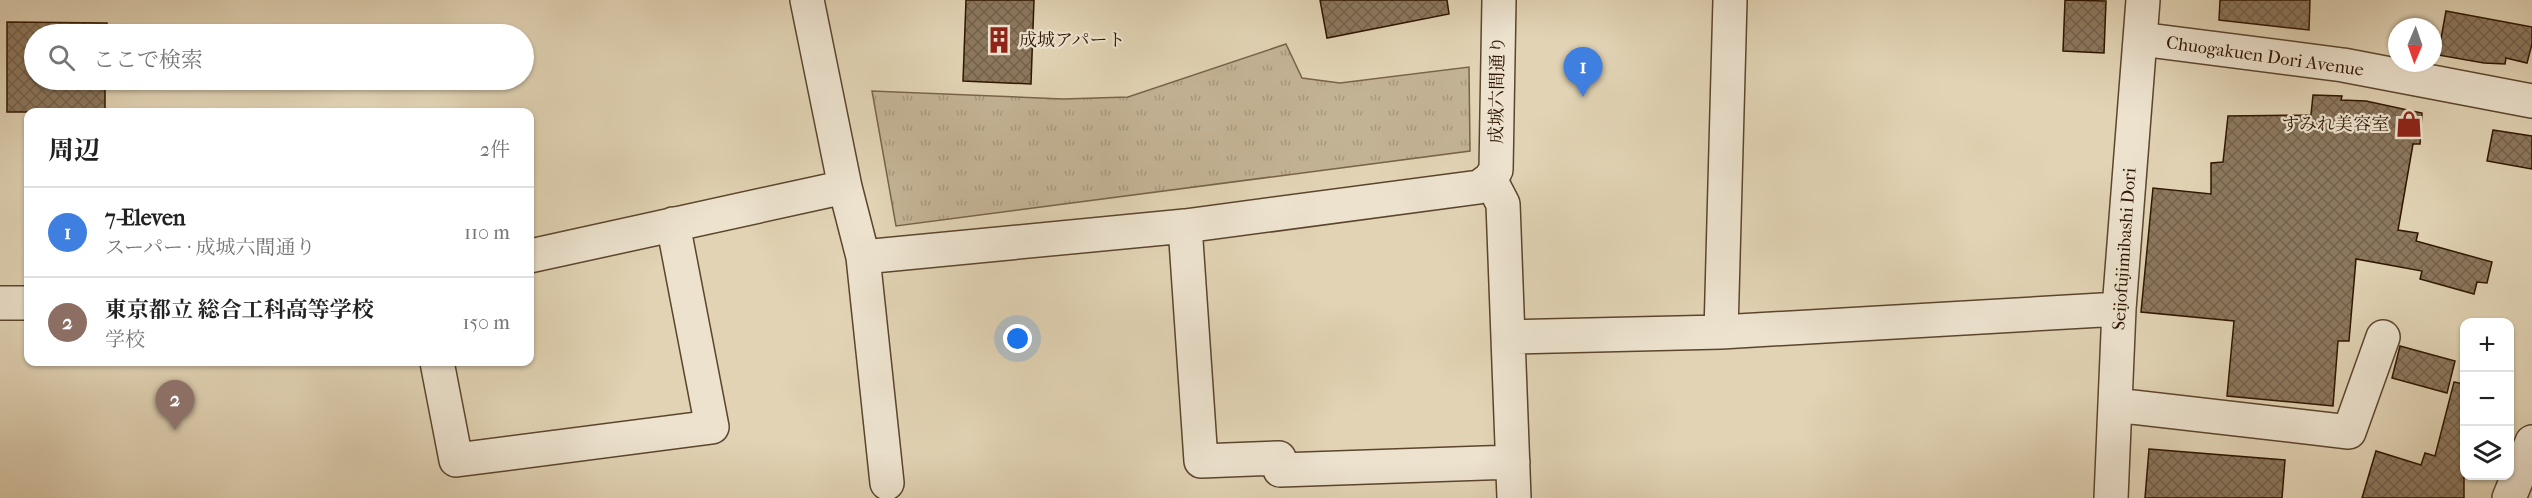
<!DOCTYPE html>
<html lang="ja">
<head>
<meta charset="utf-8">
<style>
	body { margin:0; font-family:"IM FELL French Canon","Noto Serif JP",serif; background:#f2f2f2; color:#222 }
	.controls { position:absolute; right:18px; bottom:18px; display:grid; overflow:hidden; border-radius:12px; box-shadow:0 2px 4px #0004 }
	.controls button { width:54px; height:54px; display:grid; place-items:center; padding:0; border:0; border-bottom:2px solid #e0e0e0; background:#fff; color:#222; font:30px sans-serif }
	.compass { position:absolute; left:2388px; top:18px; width:54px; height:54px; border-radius:50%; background:#fff; box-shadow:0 2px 4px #0004; rotate:182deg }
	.you { position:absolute; left:1018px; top:339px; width:21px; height:21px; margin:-15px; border:4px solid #fff; border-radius:50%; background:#1a73e8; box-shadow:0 0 0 9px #1a73e833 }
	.badge { display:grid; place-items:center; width:39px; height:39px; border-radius:50%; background:#ea580c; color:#fff; font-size:20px; font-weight:700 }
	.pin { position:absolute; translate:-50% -50px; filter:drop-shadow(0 2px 3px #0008) }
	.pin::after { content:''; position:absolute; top:32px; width:21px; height:18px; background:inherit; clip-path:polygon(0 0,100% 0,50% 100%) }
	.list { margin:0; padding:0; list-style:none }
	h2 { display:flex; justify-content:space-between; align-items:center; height:78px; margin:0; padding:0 24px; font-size:26px }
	h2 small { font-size:20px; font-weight:400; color:#767676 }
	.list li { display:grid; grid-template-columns:39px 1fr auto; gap:18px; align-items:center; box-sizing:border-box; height:90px; padding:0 24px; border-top:2px solid #e0e0e0 }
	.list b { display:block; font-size:22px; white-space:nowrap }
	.list p { margin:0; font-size:20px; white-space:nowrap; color:#767676 }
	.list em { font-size:20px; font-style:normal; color:#767676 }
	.icon { flex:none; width:33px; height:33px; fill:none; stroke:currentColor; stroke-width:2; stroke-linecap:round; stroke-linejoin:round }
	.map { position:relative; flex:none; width:2532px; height:498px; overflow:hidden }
	.search { position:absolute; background:#fff; box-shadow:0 2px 4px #0004; left:24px; top:24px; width:510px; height:66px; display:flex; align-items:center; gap:15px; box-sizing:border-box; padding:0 21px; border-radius:33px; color:#767676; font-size:22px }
	.panel { position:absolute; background:#fff; box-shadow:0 2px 4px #0004; left:24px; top:108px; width:510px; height:258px; border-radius:12px }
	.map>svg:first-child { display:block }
	.park { fill:url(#park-tufts); stroke:#79644a; stroke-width:1.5 }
	.building { fill:url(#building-cross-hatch); stroke:#2f1600; stroke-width:1.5 }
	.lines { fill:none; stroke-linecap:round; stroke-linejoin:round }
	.minor-casing { stroke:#5c452d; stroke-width:36 }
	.minor { stroke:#ece2ce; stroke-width:33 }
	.labels { text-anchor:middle; stroke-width:4.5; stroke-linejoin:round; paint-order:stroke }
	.poi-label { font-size:18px; fill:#2f1600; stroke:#ece2ce; text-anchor:start }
	.street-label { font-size:18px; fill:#2f1600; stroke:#ece2ce }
</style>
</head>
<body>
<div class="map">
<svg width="2532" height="498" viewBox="0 0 2532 498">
	<defs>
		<pattern id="park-tufts" width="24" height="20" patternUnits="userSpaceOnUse" patternTransform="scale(1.5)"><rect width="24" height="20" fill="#c3b395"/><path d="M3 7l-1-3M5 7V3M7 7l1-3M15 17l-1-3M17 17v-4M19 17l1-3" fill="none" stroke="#a8997f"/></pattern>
		<pattern id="building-cross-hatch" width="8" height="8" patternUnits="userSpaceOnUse" patternTransform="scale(1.5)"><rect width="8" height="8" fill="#8c785e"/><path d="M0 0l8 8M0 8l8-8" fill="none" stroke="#73614b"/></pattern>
	</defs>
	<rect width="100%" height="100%" fill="#e1d3b4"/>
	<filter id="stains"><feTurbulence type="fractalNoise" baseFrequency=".00333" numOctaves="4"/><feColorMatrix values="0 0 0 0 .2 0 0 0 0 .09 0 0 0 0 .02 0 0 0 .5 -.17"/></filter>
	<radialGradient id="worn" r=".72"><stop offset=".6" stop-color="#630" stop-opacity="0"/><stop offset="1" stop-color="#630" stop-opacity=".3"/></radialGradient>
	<path class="park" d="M1286,44L1302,78L1340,83L1469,67L1470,151L896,226L872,91L1063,99L1128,97Z"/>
	<path class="building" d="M966,0H1034L1031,84L963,81Z
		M1320,0H1447L1449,14L1327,38Z
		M2065,0L2106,1L2104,53L2063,51Z
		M2220,0H2310L2309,30L2219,20Z
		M2446,11L2532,27V44L2527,63L2506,58L2505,64L2484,63L2438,55Z
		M7,22L107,23L106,34H34V80H105V112H7Z
		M2313,95L2342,96L2341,100L2366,101L2422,113L2420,144H2413L2398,230L2418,233L2416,241L2492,262L2487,283L2477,282L2474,294L2420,279L2422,271L2356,259L2349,341H2338L2333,406L2227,396L2234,321L2141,312L2153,188L2211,194V163L2223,162L2228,116L2311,115Z
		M2493,130L2532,136V169L2487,161Z
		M2400,346L2455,361L2447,393L2392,378Z
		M2454,382L2464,384V498H2362L2376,451L2421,465L2425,453L2435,456Z
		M2149,449L2285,460L2282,498H2145Z"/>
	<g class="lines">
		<defs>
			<path id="minor" d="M807,0L845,187L863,257L887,483
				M2140,39L2343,65L2532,101
				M1490,179L1503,204L1514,498
				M1185,226L1201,461L1279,458L1280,470L1513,462
				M530,256L845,187
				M863,257L1185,226L1479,187L1490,179L1496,170L1499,0
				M0,303H28
				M1721,332L1730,0
				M1508,337L1721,332L2119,309
				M437,362L456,460L712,427L673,224
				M2115,405L2349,432L2383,337
				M2111,498L2119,309L2143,0
				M2509,498L2532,442"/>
		</defs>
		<use href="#minor" class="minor-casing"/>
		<use href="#minor" class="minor"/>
	</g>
	<defs>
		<symbol id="building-bare" viewBox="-9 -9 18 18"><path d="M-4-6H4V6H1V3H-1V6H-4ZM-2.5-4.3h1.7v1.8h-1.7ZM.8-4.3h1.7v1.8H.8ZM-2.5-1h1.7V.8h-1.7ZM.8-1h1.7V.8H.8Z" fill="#8f2418" stroke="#ece2ce" stroke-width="2.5" paint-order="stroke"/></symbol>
		<symbol id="shop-bare" viewBox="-9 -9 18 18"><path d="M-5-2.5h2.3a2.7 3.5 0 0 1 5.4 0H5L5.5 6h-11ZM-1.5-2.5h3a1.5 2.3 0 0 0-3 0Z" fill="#8f2418" stroke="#ece2ce" stroke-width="2.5" paint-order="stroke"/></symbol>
	</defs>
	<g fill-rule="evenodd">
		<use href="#building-bare" x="980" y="21" width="38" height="38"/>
		<use href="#shop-bare" x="2390" y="105" width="38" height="38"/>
	</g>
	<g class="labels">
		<g class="poi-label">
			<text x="1019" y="46">成城アパート</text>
			<text x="2389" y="130" text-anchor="end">すみれ美容室</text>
		</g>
		<g class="street-label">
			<text transform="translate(2265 56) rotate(8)" y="6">Chuogakuen Dori Avenue</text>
			<text transform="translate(1497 90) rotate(-89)" y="6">成城六間通り</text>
			<text transform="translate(2124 249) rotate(-86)" y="6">Seijofujimibashi Dori</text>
		</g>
	</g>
	<rect width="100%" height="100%" filter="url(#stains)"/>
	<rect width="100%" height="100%" fill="url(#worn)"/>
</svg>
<div class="controls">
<button>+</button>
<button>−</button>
<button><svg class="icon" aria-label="layers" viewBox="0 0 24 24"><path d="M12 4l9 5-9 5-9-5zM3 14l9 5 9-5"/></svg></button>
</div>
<svg class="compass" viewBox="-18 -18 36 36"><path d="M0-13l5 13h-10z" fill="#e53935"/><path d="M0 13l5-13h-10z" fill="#767676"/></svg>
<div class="you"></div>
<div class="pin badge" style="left:1583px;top:97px;background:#3f7fe0">1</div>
<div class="pin badge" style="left:175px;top:430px;background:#8d6e63">2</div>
<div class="search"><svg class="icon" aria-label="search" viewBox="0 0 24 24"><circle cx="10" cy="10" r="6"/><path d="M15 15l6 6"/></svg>ここで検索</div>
<section class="panel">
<h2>周辺<small>2件</small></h2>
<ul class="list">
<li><span class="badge" style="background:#3f7fe0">1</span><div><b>7-Eleven</b><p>スーパー · 成城六間通り</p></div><em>110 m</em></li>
<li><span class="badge" style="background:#8d6e63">2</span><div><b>東京都立 総合工科高等学校</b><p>学校</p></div><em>150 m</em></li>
</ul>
</section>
</div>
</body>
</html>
